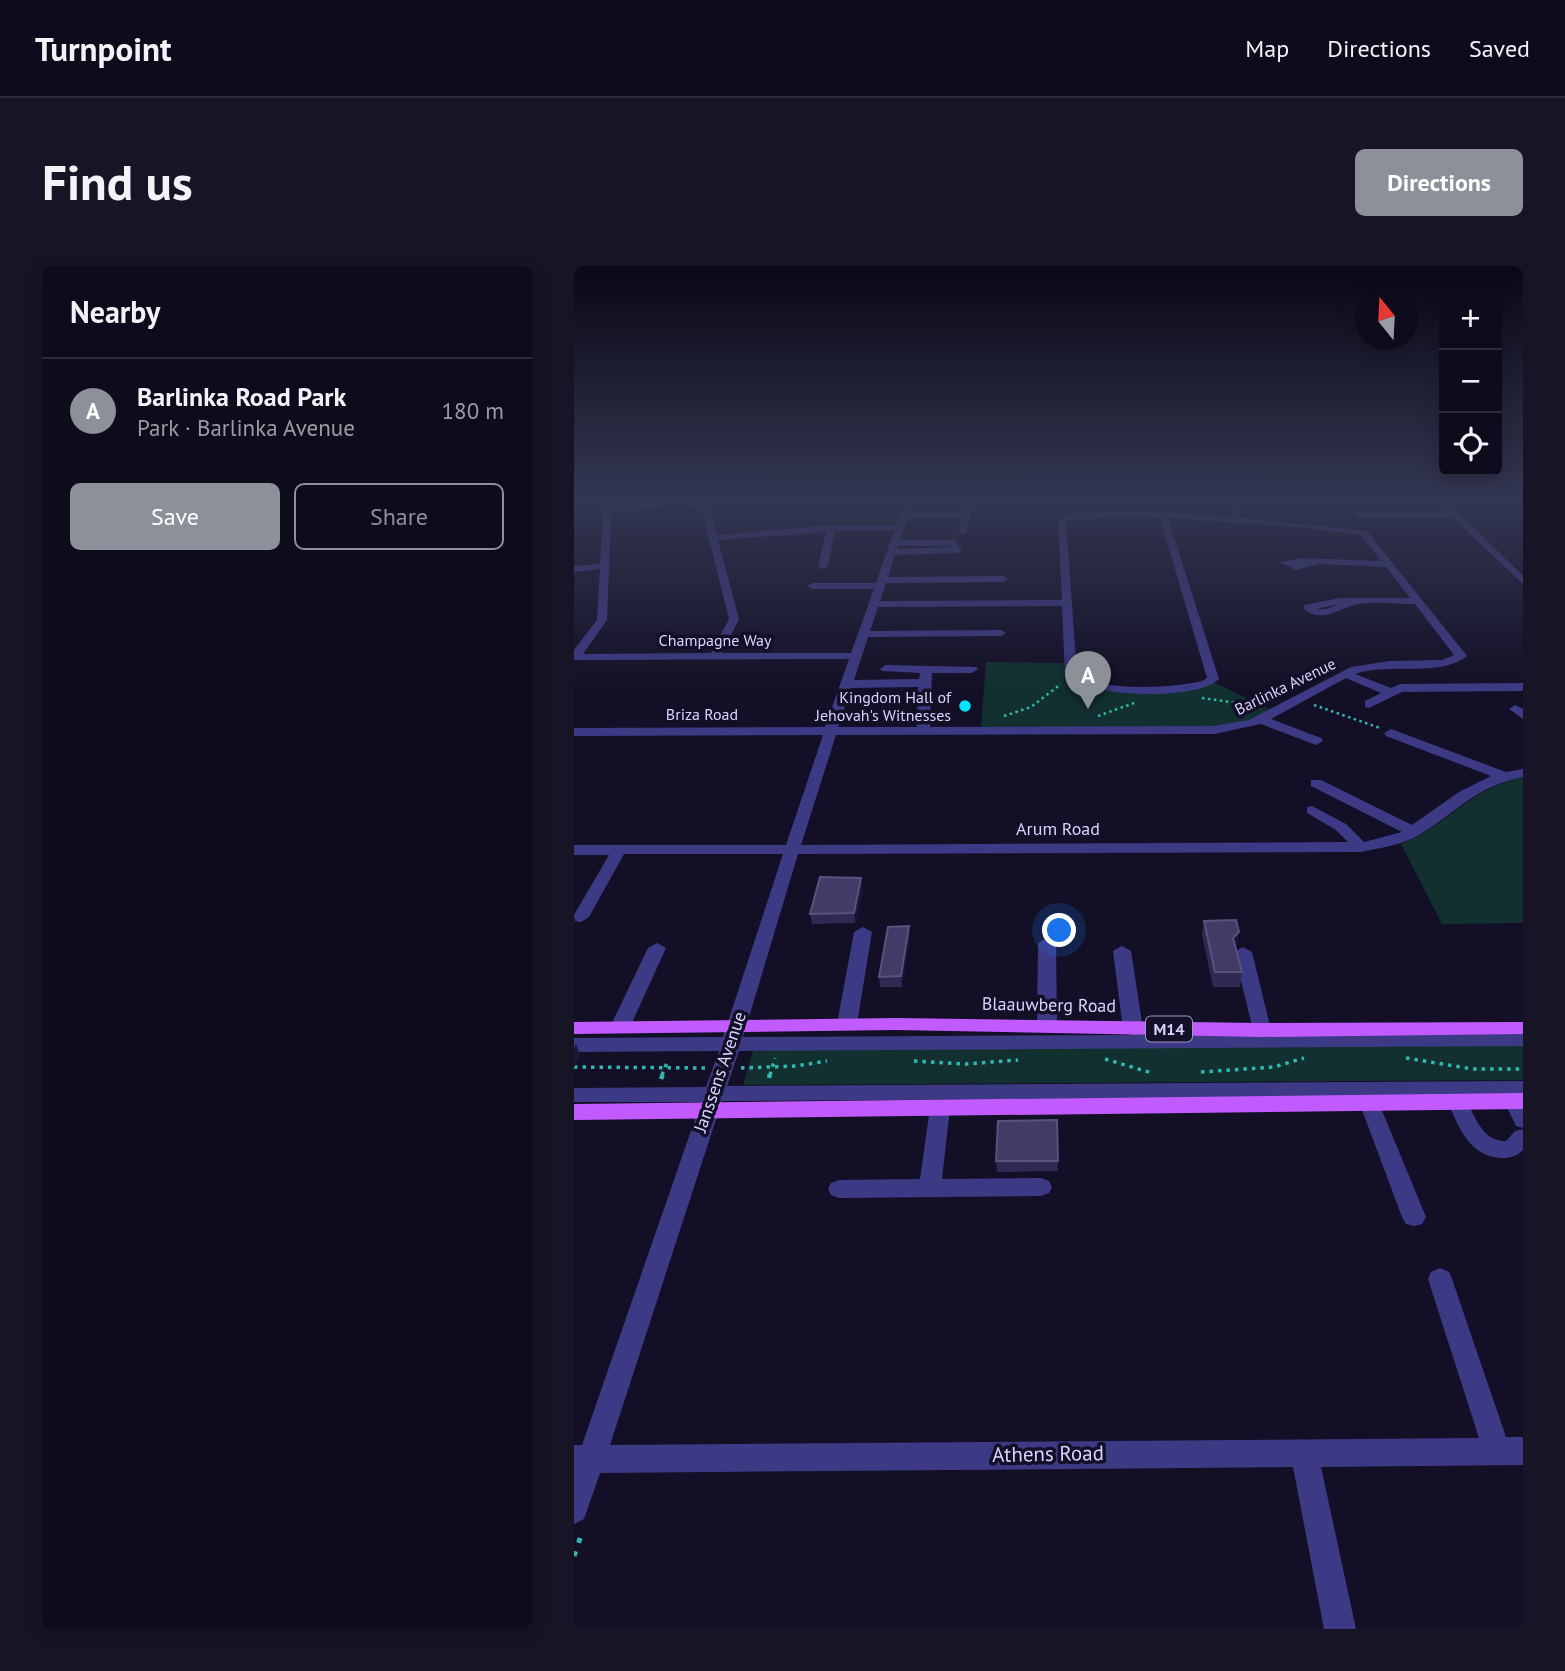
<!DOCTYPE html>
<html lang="en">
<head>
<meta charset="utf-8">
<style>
	body { margin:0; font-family:"PT Sans",sans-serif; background:#171425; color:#f1f3f6 }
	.controls { position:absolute; right:21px; top:21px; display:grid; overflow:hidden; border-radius:10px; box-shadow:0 4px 18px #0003 }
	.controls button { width:63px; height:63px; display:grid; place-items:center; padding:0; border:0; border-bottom:2px solid #2e2b3b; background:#0e0b1c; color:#f1f3f6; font:35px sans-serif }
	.compass { position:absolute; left:781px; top:21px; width:63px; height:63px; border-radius:50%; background:#0e0b1c; box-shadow:0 4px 18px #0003; rotate:342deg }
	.you { position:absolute; left:486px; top:665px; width:24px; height:24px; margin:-18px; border:5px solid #fff; border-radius:50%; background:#1a73e8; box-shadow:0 0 0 10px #1a73e833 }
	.badge { display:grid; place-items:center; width:46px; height:46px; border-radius:50%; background:#8c9099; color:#fff; font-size:23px; font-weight:700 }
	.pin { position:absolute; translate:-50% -58px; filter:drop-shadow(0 2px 4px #0008) }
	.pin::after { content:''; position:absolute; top:37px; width:24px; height:21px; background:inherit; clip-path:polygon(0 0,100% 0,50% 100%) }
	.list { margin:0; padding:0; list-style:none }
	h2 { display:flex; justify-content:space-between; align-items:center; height:91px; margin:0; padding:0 28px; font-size:30px }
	h2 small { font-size:23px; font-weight:400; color:#9b9ba3 }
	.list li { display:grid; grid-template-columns:46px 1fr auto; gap:21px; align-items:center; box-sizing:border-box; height:105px; padding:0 28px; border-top:2px solid #2e2b3b }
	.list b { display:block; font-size:26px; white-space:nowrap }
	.list p { margin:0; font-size:23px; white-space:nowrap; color:#9b9ba3 }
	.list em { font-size:23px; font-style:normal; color:#9b9ba3 }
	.actions { display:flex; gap:14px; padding:21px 28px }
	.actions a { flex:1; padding:16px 0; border:2px solid #8c9099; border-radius:10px; text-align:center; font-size:24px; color:#8c9099 }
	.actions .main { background:#8c9099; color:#fff }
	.icon { flex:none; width:38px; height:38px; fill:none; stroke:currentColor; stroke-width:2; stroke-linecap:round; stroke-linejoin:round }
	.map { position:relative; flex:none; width:949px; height:1363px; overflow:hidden; border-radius:10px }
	header { display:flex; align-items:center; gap:42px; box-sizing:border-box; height:98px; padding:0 35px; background:#0e0b1c; border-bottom:2px solid #2e2b3b }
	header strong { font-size:33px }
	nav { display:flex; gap:38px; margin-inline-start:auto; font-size:24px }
	.intro { display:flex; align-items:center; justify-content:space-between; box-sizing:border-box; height:168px; padding:0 42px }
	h1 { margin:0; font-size:49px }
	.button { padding:18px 32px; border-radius:10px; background:#8c9099; color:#fff; font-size:24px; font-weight:700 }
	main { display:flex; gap:42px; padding:0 42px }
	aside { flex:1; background:#0e0b1c; border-radius:10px; box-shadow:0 4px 18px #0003 }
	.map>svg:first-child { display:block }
	.green { fill:#12302f }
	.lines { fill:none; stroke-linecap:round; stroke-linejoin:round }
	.path-far4 { stroke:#2fb8b0; stroke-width:2; stroke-dasharray:2 2.5; stroke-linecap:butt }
	.path-far3 { stroke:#2fb8b0; stroke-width:2.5; stroke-dasharray:2.5 3.5; stroke-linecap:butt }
	.path-far2 { stroke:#2fb8b0; stroke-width:3.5; stroke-dasharray:3.5 5; stroke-linecap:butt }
	.path-far1 { stroke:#2fb8b0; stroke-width:4.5; stroke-dasharray:4.5 7; stroke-linecap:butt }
	.path { stroke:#2fb8b0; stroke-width:5; stroke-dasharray:5 9; stroke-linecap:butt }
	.minor { fill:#3d3a85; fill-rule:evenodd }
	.major { fill:#c25bff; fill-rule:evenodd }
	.wall { fill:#312854 }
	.shaded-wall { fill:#1d163a }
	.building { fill:#433a66; stroke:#5a527e; stroke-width:2 }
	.poi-dot { fill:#00e5ff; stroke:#130f26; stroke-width:2.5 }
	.labels { text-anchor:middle; stroke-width:7; stroke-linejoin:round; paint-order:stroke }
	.far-street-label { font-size:16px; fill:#d9d4ff; stroke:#130f26 }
	.far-poi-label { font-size:16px; fill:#d9d4ff; stroke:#130f26; text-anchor:end }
	.shield { fill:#130f26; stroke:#9e99be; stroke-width:2 }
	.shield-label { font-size:16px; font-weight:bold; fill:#d9d4ff }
	.street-label { font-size:18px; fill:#d9d4ff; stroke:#130f26 }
	.near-street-label { font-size:21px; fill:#d9d4ff; stroke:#130f26 }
</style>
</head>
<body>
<header>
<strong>Turnpoint</strong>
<nav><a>Map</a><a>Directions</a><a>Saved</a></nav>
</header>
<div class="intro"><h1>Find us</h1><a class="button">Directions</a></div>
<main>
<aside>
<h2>Nearby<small></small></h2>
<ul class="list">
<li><span class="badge">A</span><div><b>Barlinka Road Park</b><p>Park · Barlinka Avenue</p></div><em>180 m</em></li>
</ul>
<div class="actions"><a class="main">Save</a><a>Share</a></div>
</aside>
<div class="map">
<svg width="949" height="1363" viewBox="0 0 949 1363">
	<rect width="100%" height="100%" fill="#130f26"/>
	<path class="green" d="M0,233H137V234L0,248Z
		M412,396L491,397L494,416L525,424H614L641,417L698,444L676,455L639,462H407Z
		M949,511V657L868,658L827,578C874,559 896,522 949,511Z
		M949,776V814L169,819L181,778Z"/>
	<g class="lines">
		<path class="path-far4" d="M141,235L155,233
			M0,236L31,233"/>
		<path class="path-far3" d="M628,432L683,440
			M740,439L806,462
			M430,450L457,441L487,418
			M524,450L560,437"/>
		<path class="path-far2" d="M832,792L899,803H949
			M531,793L578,807
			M340,795L392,798L444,794
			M0,801L131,802
			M167,802L222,800L253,795
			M627,806L700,801L730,792
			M88,809L94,794
			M196,809L201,792"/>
		<path class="path-far1" d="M195,812L196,808
			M87,813L89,808"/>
		<path class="path" d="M0,1290L9,1264"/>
		<path class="minor" d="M331,233H339L334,247H388L392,233H398L393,266L389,269L385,266L387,252H333L326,274H380L388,284L383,287L321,289L314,311L429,310L434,313L429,316L312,317L306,335L488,334L484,253C511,237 620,248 656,251L665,233H673L664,251L793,265L893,390C866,412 814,396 781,408L817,422L826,418L949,417V425L828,426L795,442L791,441V435L807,427L772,412L697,453L747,472L749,475L742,479L687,458L640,468L262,469L227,579L774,576L762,564L733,547V541L738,540L772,558L790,576L828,566L737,520V514H747L838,559L885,526L917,510L812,470L810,467L817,463L932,506L949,503V511C902,520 883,546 845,569C828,579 806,582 787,586L224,588L169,771L557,769L549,763L539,685L548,680L557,685L569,763L562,769L680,768L660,686L669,681L678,686L697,764L694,768L949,766V780L165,785L153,820L949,815V829H946L949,833V862L942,860L930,835L933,829L890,830C900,847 907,876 932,875L941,865L949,863V884C943,890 937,892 928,892C895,891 885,861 873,835L876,830H802L852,951L848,958L840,960L832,958L828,951L785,836L788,831L148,835L36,1179L905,1172L854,1013L857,1006L866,1002L875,1006L878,1013L932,1171H949V1199L747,1201L782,1363H750L719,1201L26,1207L10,1253L0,1258V1179H8L127,836H0V822L132,821L145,785L0,786V772L149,771L209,588H50L15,651L7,656L1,655L0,649L35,589H0V579H212L249,469L0,470V462L251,461L275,393L0,394V384L23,354L26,303L0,306V300L26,298L29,246C51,232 109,230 134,238L143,269L257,259H322ZM98,239L127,241L155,353L137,387L9,388L33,354L37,247ZM539,251L586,252L633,412L628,415C600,422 525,426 503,408L492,255ZM594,252L733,262L787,269L807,295L727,292L705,296L722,304L745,298L812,301L836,332H766L730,339V343C748,358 765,342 784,338C801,335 823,338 841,338L880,389L868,394L815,395L777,401L675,454L640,460L356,461L358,407H398L404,403L402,401L312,399L306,403L308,405L346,407L345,413L280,414L294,371L427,370L432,367L427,364L296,365L304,341L488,340L491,409C512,432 624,435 645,413ZM261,265H320L302,317H238L233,320L238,323H300L277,387H148L165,353L144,274L252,266L244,300L249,303L254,300ZM324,280H377V281L323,283ZM765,338L752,343H742ZM344,421L343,461H264L277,422Z
			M758,233H926L872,235L949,310V318L879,252H783L779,249L783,246H874L863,235H762Z
			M941,439L949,443V453L935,443Z
			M289,661L298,666L283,758L280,763H266L263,758L280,666Z
			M473,672L482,677L483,761L480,766H466L463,761L464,677Z
			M83,677L92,682L56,761L53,766H39L36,761L74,682Z
			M366,834L373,837L376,842L368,913L467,912L475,915L478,921L475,927L467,930L265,932L257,929L254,923L257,917L265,914L346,913L356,842L359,837Z"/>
		<path class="major" d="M322,752L687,757L949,756V768L687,771L322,764L0,768V756Z
			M949,827V843L0,854V838Z"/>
	</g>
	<path class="wall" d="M289,622L281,657L238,658L236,648Z
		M630,655L663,681L662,682L668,706L666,721H639L628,669Z
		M336,670L328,721H306L305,711Z
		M483,854L484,905L423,906L422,895Z"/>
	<path class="shaded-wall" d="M287,612L289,622L281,657L280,647Z
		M335,660L336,670L328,721L327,710Z
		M665,666L663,681L657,687L659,672Z
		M2,778L6,789L0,802V783Z"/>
	<path class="building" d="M246,611L287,612L280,647L236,648Z
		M662,654L665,666L659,672L668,706H641L630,655Z
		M335,660L327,710L305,711L314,661Z
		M483,854L484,895H422L424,855Z"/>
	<linearGradient id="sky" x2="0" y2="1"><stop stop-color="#0a0815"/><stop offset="0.55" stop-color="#333752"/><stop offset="1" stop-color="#333752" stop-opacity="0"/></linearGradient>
	<rect width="949" height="424" fill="url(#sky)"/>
	<circle class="poi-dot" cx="391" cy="440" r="7"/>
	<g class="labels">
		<g class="far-street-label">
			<text x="141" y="380">Champagne Way</text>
			<text transform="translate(711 420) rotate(-26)" y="6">Barlinka Avenue</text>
			<text x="128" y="454">Briza Road</text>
		</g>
		<g class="far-poi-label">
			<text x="377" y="437">Kingdom Hall of<tspan x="377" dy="18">Jehovah's Witnesses</tspan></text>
		</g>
		<rect class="shield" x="572" y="750.5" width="46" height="25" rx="5"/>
		<g class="shield-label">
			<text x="595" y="769">M14</text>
		</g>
		<g class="street-label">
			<text x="484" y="569">Arum Road</text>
			<text transform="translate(475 739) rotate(1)" y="6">Blaauwberg Road</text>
			<text transform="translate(146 806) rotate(-71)" y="6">Janssens Avenue</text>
		</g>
		<g class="near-street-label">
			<text transform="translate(474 1188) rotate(-1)" y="7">Athens Road</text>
		</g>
	</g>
</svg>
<div class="controls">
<button>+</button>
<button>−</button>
<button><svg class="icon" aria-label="locate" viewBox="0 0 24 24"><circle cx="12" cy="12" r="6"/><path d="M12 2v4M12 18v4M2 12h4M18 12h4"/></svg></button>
</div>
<svg class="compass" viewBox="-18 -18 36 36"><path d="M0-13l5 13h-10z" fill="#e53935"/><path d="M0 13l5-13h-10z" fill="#9b9ba3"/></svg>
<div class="you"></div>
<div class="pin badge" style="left:514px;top:443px">A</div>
</div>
</main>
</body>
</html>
